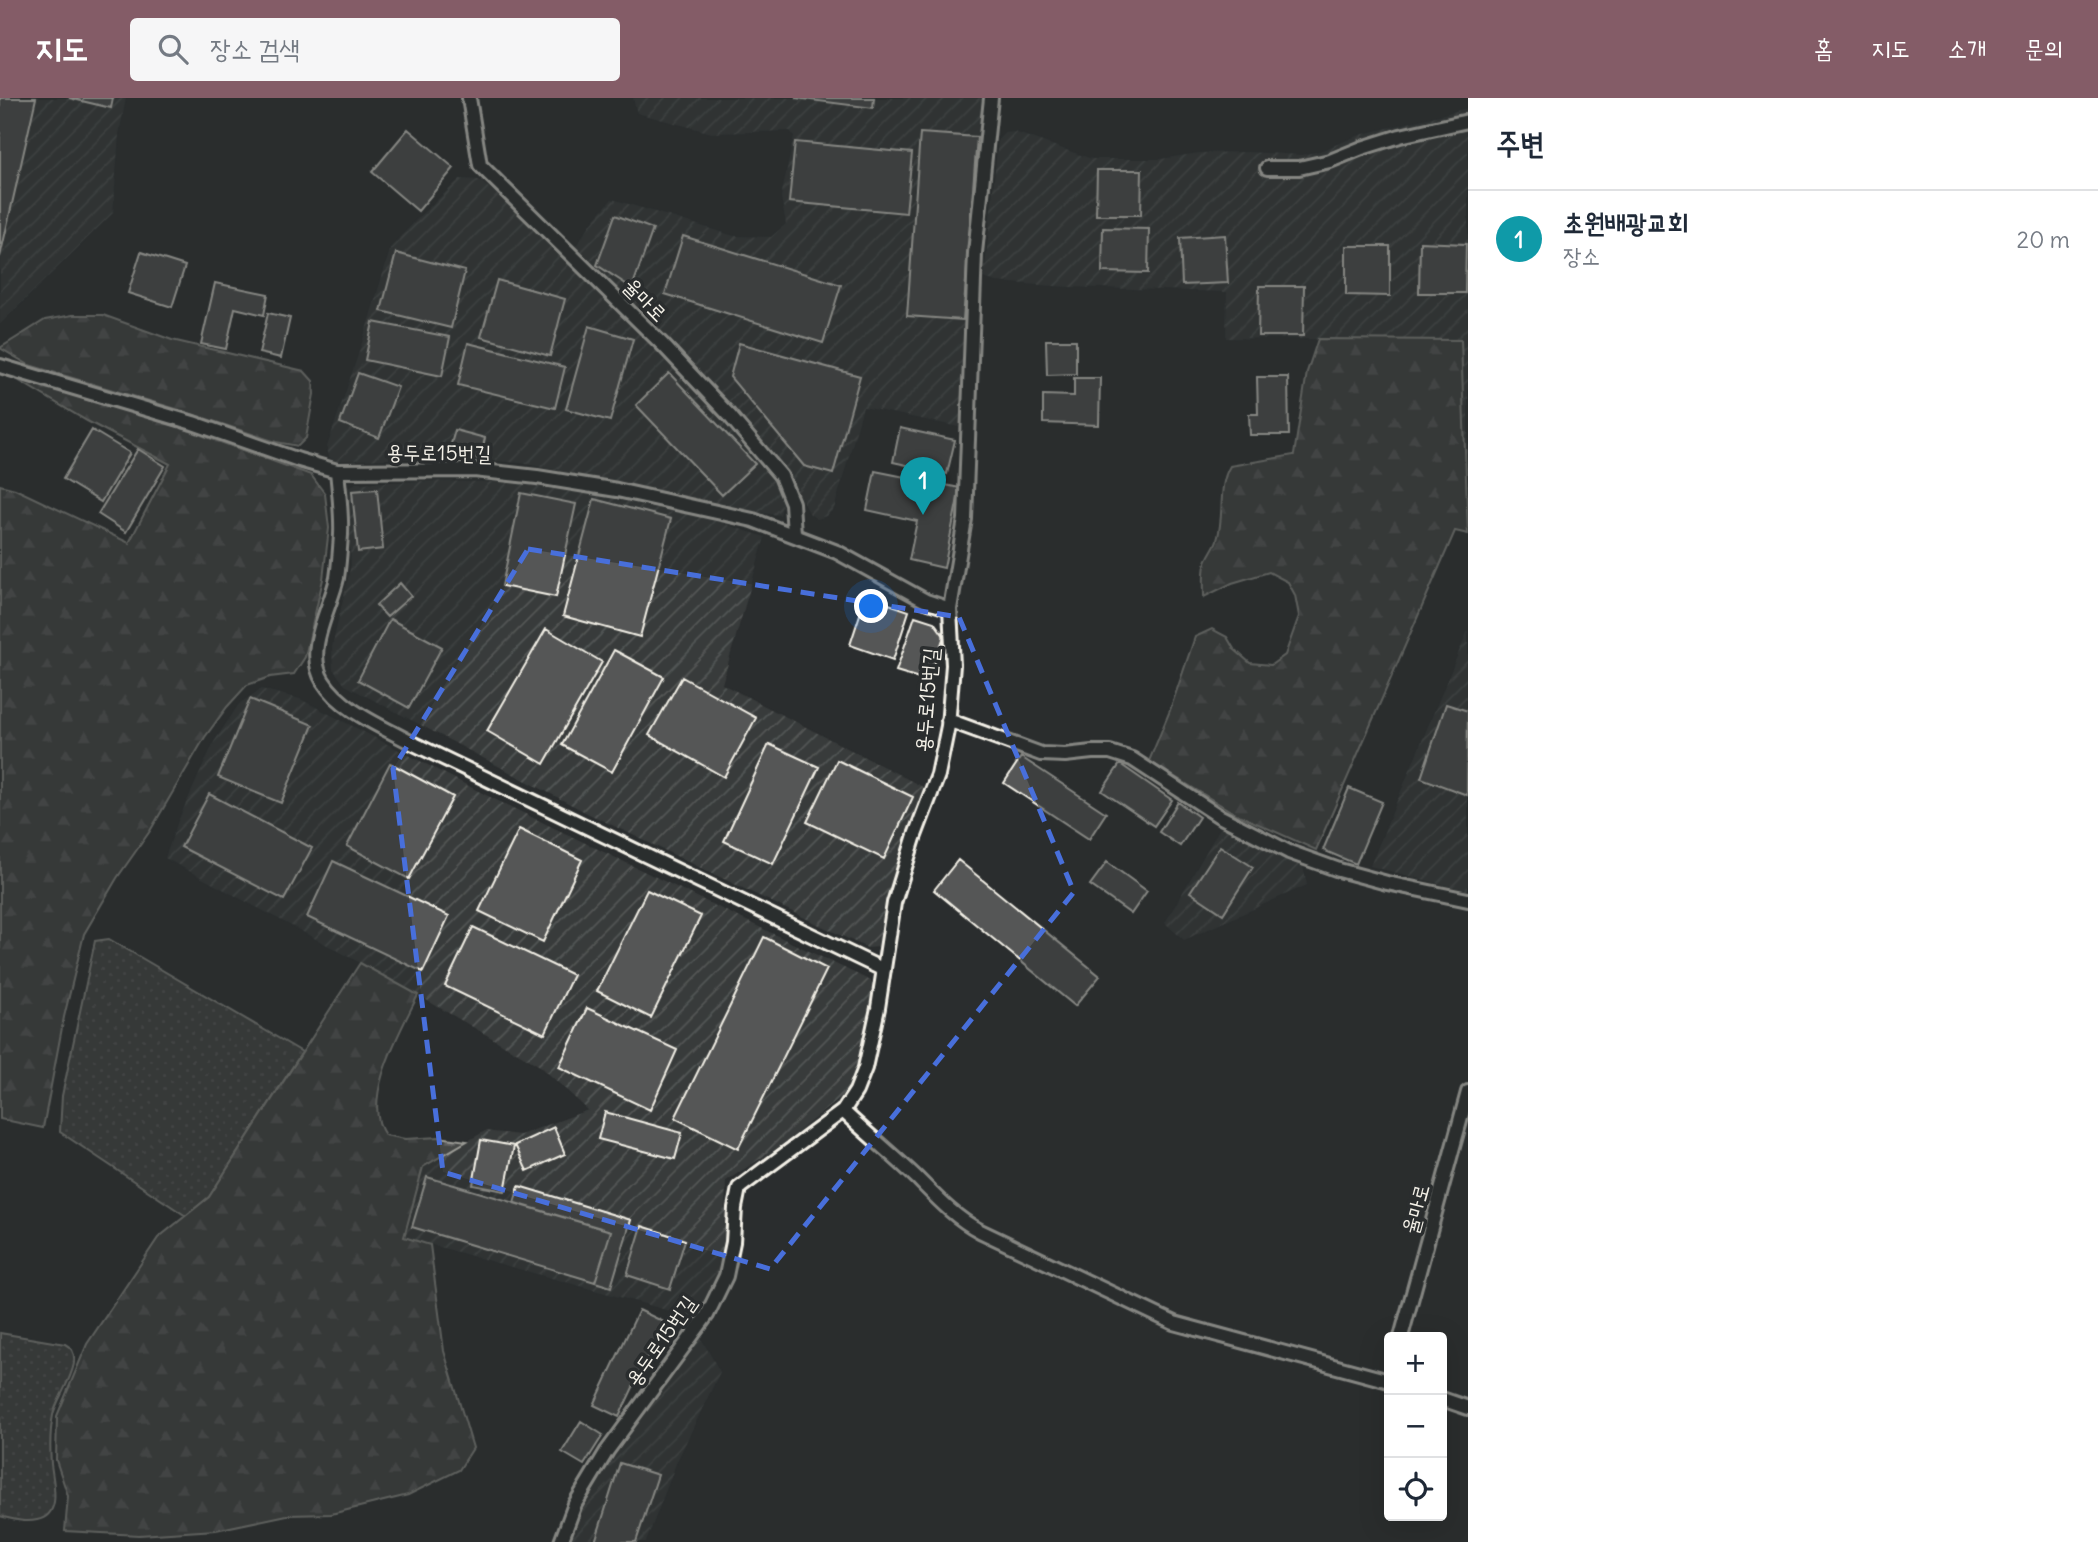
<!DOCTYPE html>
<html lang="ko">
<head>
<meta charset="utf-8">
<style>
	body { margin:0; font-family:Delius,"Poor Story",sans-serif; background:#f6f6f7; color:#1f2937 }
	.controls { position:absolute; right:21px; bottom:21px; display:grid; overflow:hidden; border-radius:7px; box-shadow:0 7px 28px #0002 }
	.controls button { width:63px; height:63px; display:grid; place-items:center; padding:0; border:0; border-bottom:2px solid #e0e1e3; background:#fff; color:#1f2937; font:35px sans-serif }
	.you { position:absolute; left:872px; top:509px; width:24px; height:24px; margin:-18px; border:5px solid #fff; border-radius:50%; background:#1a73e8; box-shadow:0 0 0 10px #1a73e833 }
	.badge { display:grid; place-items:center; width:46px; height:46px; border-radius:50%; background:#845c67; color:#fff; font-size:23px; font-weight:700 }
	.pin { position:absolute; translate:-50% -58px; filter:drop-shadow(0 2px 4px #0008) }
	.pin::after { content:''; position:absolute; top:37px; width:24px; height:21px; background:inherit; clip-path:polygon(0 0,100% 0,50% 100%) }
	.list { margin:0; padding:0; list-style:none }
	h2 { display:flex; justify-content:space-between; align-items:center; height:91px; margin:0; padding:0 28px; font-size:30px }
	h2 small { font-size:23px; font-weight:400; color:#747a83 }
	.list li { display:grid; grid-template-columns:46px 1fr auto; gap:21px; align-items:center; box-sizing:border-box; height:98px; padding:0 28px; border-top:2px solid #e0e1e3 }
	.list b { display:block; font-size:26px; white-space:nowrap }
	.list p { margin:0; font-size:23px; white-space:nowrap; color:#747a83 }
	.list em { font-size:23px; font-style:normal; color:#747a83 }
	.icon { flex:none; width:38px; height:38px; fill:none; stroke:currentColor; stroke-width:2; stroke-linecap:round; stroke-linejoin:round }
	.map { position:relative; flex:none; width:1468px; height:1444px; overflow:hidden }
	header { display:flex; align-items:center; gap:42px; box-sizing:border-box; height:98px; padding:0 35px; background:#845c67; color:#fff }
	header strong { font-size:33px }
	nav { display:flex; gap:38px; margin-inline-start:auto; font-size:24px }
	.search { width:490px; height:63px; background:#f6f6f7; display:flex; align-items:center; gap:18px; box-sizing:border-box; padding:0 24px; border-radius:7px; color:#747a83; font-size:26px }
	main { display:flex }
	aside { flex:1; background:#fff }
	.map>svg:first-child { display:block }
	.industrial { fill:url(#industrial-furrows) }
	.grass { fill:url(#grass-dots); stroke:#9c9c96; stroke-width:2 }
	.forest { fill:url(#forest-firs); stroke:#9c9c96; stroke-width:2 }
	.building { fill:#555756; stroke:#f4f1e8; stroke-width:2 }
	.lines { fill:none; stroke-linecap:round; stroke-linejoin:round }
	.lane-casing { stroke:#f4f1e8; stroke-width:18 }
	.lane { stroke:#2a2d2e; stroke-width:12 }
	.marked { fill:none; stroke:#486fdb; stroke-width:5; stroke-dasharray:14 9; stroke-linejoin:round }
	.labels { text-anchor:middle; stroke-width:7; stroke-linejoin:round; paint-order:stroke }
	.street-label { font-size:21px; fill:#f4f1e8; stroke:#2a2d2e }
</style>
</head>
<body>
<header>
<strong>지도</strong>
<div class="search"><svg class="icon" aria-label="search" viewBox="0 0 24 24"><circle cx="10" cy="10" r="6"/><path d="M15 15l6 6"/></svg>장소 검색</div>
<nav><a>홈</a><a>지도</a><a>소개</a><a>문의</a></nav>
</header>
<main>
<div class="map">
<svg width="1468" height="1444" viewBox="0 0 1468 1444">
	<defs>
		<pattern id="industrial-furrows" width="10" height="10" patternUnits="userSpaceOnUse" patternTransform="scale(1.75)"><rect width="10" height="10" fill="#373a3a"/><path d="M-1 1l2-2M0 10L10 0M9 11l2-2" fill="none" stroke="#555756"/></pattern>
		<pattern id="grass-dots" width="8" height="8" patternUnits="userSpaceOnUse" patternTransform="scale(1.75)"><rect width="8" height="8" fill="#444645"/><path d="M2 2h.1M6 6h.1" fill="none" stroke="#606160" stroke-width="1.8" stroke-linecap="round"/></pattern>
		<pattern id="forest-firs" width="22" height="20" patternUnits="userSpaceOnUse" patternTransform="scale(1.75)"><rect width="22" height="20" fill="#444645"/><path d="M5 1l3.5 6h-7zM16 11l3.5 6h-7z" fill="#606160"/></pattern>
	</defs>
	<rect width="100%" height="100%" fill="#2a2d2e"/>
	<filter id="ink" filterUnits="userSpaceOnUse"><feTurbulence type="fractalNoise" baseFrequency=".0143" numOctaves="2"/><feDisplacementMap in="SourceGraphic" scale="14" xChannelSelector="R" yChannelSelector="G"/><feConvolveMatrix kernelMatrix="1 2 1 2 8 2 1 2 1" color-interpolation-filters="sRGB"/></filter>
	<g filter="url(#ink)">
		<path class="industrial" d="M0,0H126L119,36L113,115L0,226Z
			M633,0H984L959,329L863,309L834,411L826,418L817,421L810,416L786,375L751,333L672,245L575,149L593,123L612,101L734,138L771,139L786,126L781,99L794,38L790,33L712,35L637,15Z
			M1468,10V415L1461,243L1226,240L1227,194L1069,189L996,184L984,180L998,42L1004,35L1014,34L1092,61H1161L1199,55L1247,54L1302,57L1320,53L1360,37Z
			M460,81L479,82L499,98L644,235L773,377L780,388L783,402L780,417L760,415L521,365L441,359L335,363L329,359L327,349L362,245L391,149L423,115Z
			M421,383L500,384L562,391L706,420L765,439L722,586L925,690L884,809L879,849L867,850L587,715L345,587L333,571L332,549L351,467L346,391L356,385Z
			M1468,532V793L1370,768Z
			M261,591L300,601L486,697L871,883L874,899L865,945L856,976L841,999L783,1046L726,1083L724,1151L718,1181L695,1220L404,1139L423,1069L485,1033L520,1037L588,1012L540,968L383,877L165,760L178,723L214,644L239,606Z
			M1220,730L1229,731L1277,754L1302,763L1307,787L1184,842L1165,825Z
			M701,1240L720,1274L677,1363L646,1444H571L584,1408L605,1370L636,1323Z"/>
		<path class="grass" d="M109,841L302,954L209,1099L186,1118L60,1034L62,998L95,843Z
			M0,1235L65,1246C90,1259 57,1297 53,1317C50,1332 50,1352 51,1366C53,1384 63,1417 37,1422C25,1425 12,1421 0,1418Z"/>
		<path class="forest" d="M73,217H103L172,242L304,273L313,283L314,296L306,340L298,348L276,344L183,313L29,267L0,250L45,222Z
			M1318,241L1461,242L1468,436L1455,433L1316,752L1234,715L1149,663L1169,615L1195,539L1212,531L1227,539L1234,551L1250,565L1271,567L1285,557L1299,518L1295,497L1288,484L1269,474L1232,485L1204,499C1204,488 1203,478 1205,467C1207,458 1214,451 1217,442C1225,418 1217,389 1230,368L1294,357L1307,274Z
			M16,281L103,304L182,330L311,377L325,396L329,430L323,481L305,559L294,576L270,579L247,587L227,609L205,639L150,733L117,780L84,836L64,919L43,1030L0,1021V387L15,391L129,445L170,366L87,323Z
			M360,865L418,897C401,932 360,1002 385,1037L405,1041L439,1039L467,1043L423,1069L404,1139L430,1147L444,1253L473,1350L459,1372L408,1397L331,1416L287,1417L216,1432L139,1437L65,1433L68,1398L56,1362L57,1318L87,1246L158,1140L209,1099Z"/>
		<path class="building" d="M0,0H36L0,159Z
			M69,0H113L111,10Z
			M795,0H874L873,10Z
			M408,31L454,70L418,113L372,74Z
			M920,35L977,39L963,222L907,218Z
			M795,44L912,55L906,115L789,104Z
			M1097,72H1142L1141,117H1096Z
			M615,117L653,131L632,190L597,167Z
			M1103,130L1149,131L1148,175L1102,174Z
			M1225,137L1228,185L1182,187L1180,140Z
			M683,138L841,187L823,245L665,196Z
			M1420,144L1466,146L1465,195H1419Z
			M1346,148H1390V198L1346,197Z
			M141,154L185,168L172,209L128,195Z
			M396,155L465,173L451,230L381,213Z
			M497,182L565,201L550,258L481,239Z
			M215,185L268,196L264,217L235,210L226,251L201,246Z
			M1259,188H1304L1303,238H1258Z
			M268,215L290,220L281,260L259,255Z
			M373,224L450,239L442,278L365,262Z
			M589,228L633,241L610,323L566,311Z
			M1046,242H1076V276L1047,277Z
			M468,245L565,269L555,310L458,287Z
			M739,245L860,278L833,376L804,368L730,279Z
			M358,275L398,289L379,340L340,325Z
			M669,275L755,366L722,397L636,307Z
			M1257,279H1288L1289,337H1250L1249,316H1258Z
			M1074,280H1100L1099,327L1043,325V297L1074,298Z
			M900,330L955,342L947,376L893,364Z
			M92,332L130,355L101,404L63,381Z
			M455,332L485,340L480,361L449,353Z
			M138,351L165,368L126,434L98,416Z
			M875,373L960,390L944,470L909,462L917,423L867,412Z
			M377,391L383,451L358,454L352,393Z
			M521,395L576,406L556,499L502,488Z
			M594,401L671,421L640,539L563,518Z
			M400,485L411,498L387,519L376,507Z
			M866,498L909,513L893,562L850,547Z
			M915,518L934,524L944,538L929,583L896,573Z
			M390,521L442,549L409,610L358,582Z
			M546,531L602,564L544,666L487,633Z
			M614,552L664,579L612,674L562,647Z
			M682,579L756,620L724,679L649,637Z
			M250,601L313,627L281,705L218,679Z
			M1446,606L1468,613L1467,697L1421,680Z
			M769,646L819,669L773,766L724,743Z
			M1021,659L1106,715L1089,741L1004,685Z
			M837,662L913,699L884,761L807,724Z
			M390,665L453,699L409,781L347,748Z
			M1120,666L1172,702L1154,728L1102,693Z
			M1349,690L1382,704L1356,766L1323,752Z
			M209,696L312,750L284,802L181,749Z
			M1178,704L1199,719L1180,748L1159,734Z
			M519,731L582,762L543,844L479,813Z
			M1220,748L1253,769L1223,816L1190,794Z
			M958,762L1100,878L1075,908L934,792Z
			M333,763L449,818L423,874L307,819Z
			M1107,764L1147,793L1131,816L1090,787Z
			M647,792L701,818L651,920L597,893Z
			M473,829L573,877L545,936L445,888Z
			M764,839L827,871L738,1051L675,1020Z
			M587,910L677,952L650,1012L559,969Z
			M605,1014L682,1035L675,1061L598,1041Z
			M554,1029L565,1056L527,1073L515,1047Z
			M481,1042L514,1048L505,1093L473,1087Z
			M427,1079L611,1133L595,1184L412,1129Z
			M519,1088L631,1122L611,1189L595,1184L611,1133L514,1105Z
			M642,1128L685,1142L670,1191L627,1177Z
			M639,1212L664,1224L619,1319L594,1307Z
			M581,1323L603,1337L584,1367L562,1354Z
			M620,1365L658,1377L636,1444H595Z"/>
		<g class="lines">
			<defs>
				<path id="lane" d="M469,0L480,67L663,247L729,317L781,378L792,405L794,436
					M1267,70H1299L1330,63L1362,50L1400,38L1468,23
					M0,268L193,325L299,362L337,373L474,372L537,379L617,392L753,422L837,454L926,503L950,511L953,567L948,628L938,677L914,740L894,805L878,910L865,970L856,993L843,1013L739,1090L735,1110L733,1144L726,1178L707,1217L607,1353L575,1406L561,1444
					M337,373C339,394 342,416 341,437C340,451 339,467 337,480C330,512 304,552 323,583C341,612 381,628 410,644L884,872
					M950,511L965,421L975,155L991,0
					M948,622L1041,656L1065,657L1092,654H1110L1132,661L1219,718L1289,754L1339,772L1387,785L1468,802
					M843,1013C867,1036 893,1057 917,1080C937,1100 954,1119 980,1133L1174,1225L1389,1283
					M1401,1239L1468,994
					M1442,1301L1468,1310"/>
			</defs>
			<use href="#lane" class="lane-casing"/>
			<use href="#lane" class="lane"/>
		</g>
	</g>
	<path d="M0 0H1468V1444H0ZM528,451L959,519L1074,794L770,1171L443,1074L393,671Z" fill="#2a2d2e" fill-opacity=".55" fill-rule="evenodd"/>
	<path class="marked" d="M528,451L959,519L1074,794L770,1171L443,1074L393,671Z"/>
	<g class="labels">
		<g class="street-label">
			<text transform="translate(645 202) rotate(45)" y="7">율마로</text>
			<text transform="translate(439 355) rotate(1)" y="7">용두로15번길</text>
			<text transform="translate(927 602) rotate(-85)" y="7">용두로15번길</text>
			<text transform="translate(1416 1111) rotate(-75)" y="7">율마로</text>
			<text transform="translate(661 1243) rotate(-55)" y="7">용두로15번길</text>
		</g>
	</g>
</svg>
<div class="controls">
<button>+</button>
<button>−</button>
<button><svg class="icon" aria-label="locate" viewBox="0 0 24 24"><circle cx="12" cy="12" r="6"/><path d="M12 2v4M12 18v4M2 12h4M18 12h4"/></svg></button>
</div>
<div class="you"></div>
<div class="pin badge" style="left:923px;top:417px;background:#0f9aa8">1</div>
</div>
<aside>
<h2>주변<small></small></h2>
<ul class="list">
<li><span class="badge" style="background:#0f9aa8">1</span><div><b>초원배광교회</b><p>장소</p></div><em>20 m</em></li>
</ul>
</aside>
</main>
</body>
</html>
